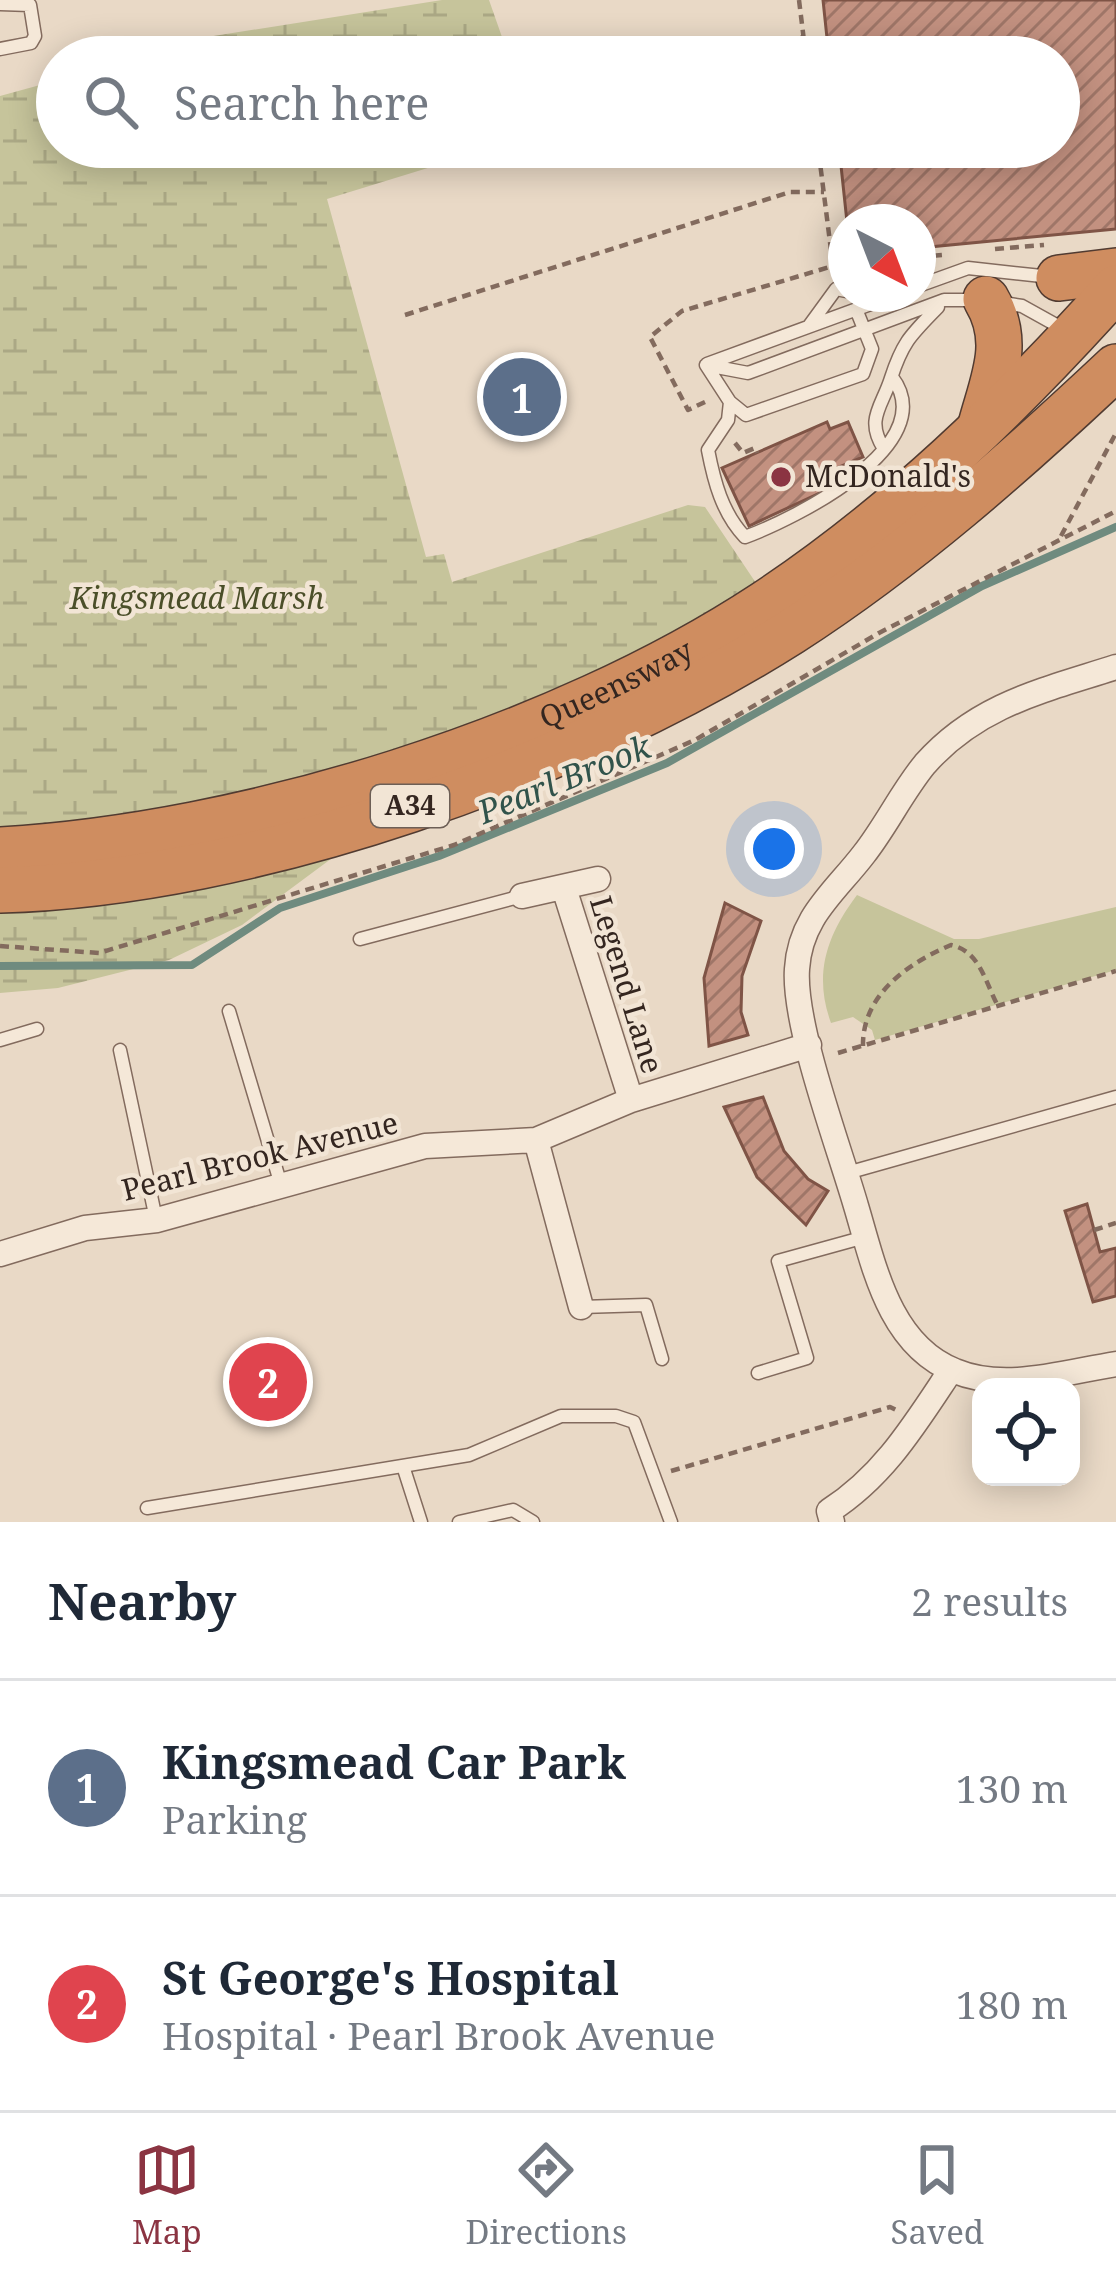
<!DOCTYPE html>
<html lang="en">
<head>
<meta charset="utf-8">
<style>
	body { margin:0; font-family:"Noto Serif",serif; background:#f6f6f7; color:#1f2937 }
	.controls { position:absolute; right:36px; bottom:36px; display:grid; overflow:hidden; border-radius:24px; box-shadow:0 6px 30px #0003 }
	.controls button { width:108px; height:108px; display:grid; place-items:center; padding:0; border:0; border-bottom:3px solid #e0e1e3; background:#fff; color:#1f2937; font:60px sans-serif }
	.compass { position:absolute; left:828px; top:204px; width:108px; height:108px; border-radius:50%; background:#fff; box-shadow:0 6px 30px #0003; rotate:138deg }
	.you { position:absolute; left:774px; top:849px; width:42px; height:42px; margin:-30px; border:9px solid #fff; border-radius:50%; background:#1a73e8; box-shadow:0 0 0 18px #1a73e833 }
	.badge { display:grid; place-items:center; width:78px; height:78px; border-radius:50%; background:#8b3442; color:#fff; font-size:39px; font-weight:700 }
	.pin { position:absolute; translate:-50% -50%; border:6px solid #fff; box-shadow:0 3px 12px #0006 }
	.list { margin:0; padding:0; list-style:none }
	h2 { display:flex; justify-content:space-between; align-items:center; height:156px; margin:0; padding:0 48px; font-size:51px }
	h2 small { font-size:39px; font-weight:400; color:#747a83 }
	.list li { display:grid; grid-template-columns:78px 1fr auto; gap:36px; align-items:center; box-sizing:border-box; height:216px; padding:0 48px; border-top:3px solid #e0e1e3 }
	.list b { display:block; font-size:45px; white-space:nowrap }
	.list p { margin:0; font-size:39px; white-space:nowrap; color:#747a83 }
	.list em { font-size:39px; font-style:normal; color:#747a83 }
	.icon { flex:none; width:66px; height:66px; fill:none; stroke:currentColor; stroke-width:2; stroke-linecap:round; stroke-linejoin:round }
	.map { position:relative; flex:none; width:1116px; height:1522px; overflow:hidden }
	.search { position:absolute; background:#fff; box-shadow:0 6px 30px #0003; left:36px; right:36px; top:36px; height:132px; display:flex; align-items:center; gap:30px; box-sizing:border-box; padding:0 42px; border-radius:66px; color:#747a83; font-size:45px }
	.sheet { height:588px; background:#fff }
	nav { display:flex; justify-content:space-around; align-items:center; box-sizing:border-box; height:168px; border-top:3px solid #e0e1e3; background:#fff; font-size:33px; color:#747a83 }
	nav a { display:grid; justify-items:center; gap:6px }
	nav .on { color:#8b3442 }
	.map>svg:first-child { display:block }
	.wetland { fill:url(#wetland-marsh) }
	.green { fill:#c6c49b }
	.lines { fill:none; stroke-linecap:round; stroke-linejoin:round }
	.stream { stroke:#6f8b7f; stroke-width:8 }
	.building { fill:url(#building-hatch); stroke:#7f5446; stroke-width:3 }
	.lane-casing { stroke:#836b5e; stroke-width:15 }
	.street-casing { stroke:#836b5e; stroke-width:27 }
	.highway-casing { stroke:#513b31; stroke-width:48 }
	.path { stroke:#836b5e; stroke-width:4.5; stroke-dasharray:9 6; stroke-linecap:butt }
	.lane { stroke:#f5e8d8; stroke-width:12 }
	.street { stroke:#f5e8d8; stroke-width:24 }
	.highway { stroke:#cf8d60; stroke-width:45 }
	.poi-dot { fill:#8b3442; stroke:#f2e5d5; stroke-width:4.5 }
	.labels { text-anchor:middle; stroke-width:9; stroke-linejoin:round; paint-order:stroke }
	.shield { fill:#f2e5d5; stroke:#6d5f56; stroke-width:3 }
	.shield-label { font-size:27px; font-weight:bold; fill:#342620 }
	.poi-label { font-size:30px; fill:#342620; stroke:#f2e5d5; text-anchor:start }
	.park-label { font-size:30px; font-style:italic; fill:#4b4f29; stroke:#f2e5d5 }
	.street-label { font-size:30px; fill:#342620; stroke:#f2e5d5 }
	.water-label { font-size:33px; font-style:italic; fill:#31534b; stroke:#f2e5d5 }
</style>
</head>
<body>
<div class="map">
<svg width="1116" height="1522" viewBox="0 0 1116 1522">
	<defs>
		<pattern id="wetland-marsh" width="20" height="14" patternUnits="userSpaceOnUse" patternTransform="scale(3)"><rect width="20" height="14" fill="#c6c49b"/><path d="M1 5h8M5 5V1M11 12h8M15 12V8" fill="none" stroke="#aba885"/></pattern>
		<pattern id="building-hatch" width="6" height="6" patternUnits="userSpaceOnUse" patternTransform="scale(3)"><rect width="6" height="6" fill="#c39180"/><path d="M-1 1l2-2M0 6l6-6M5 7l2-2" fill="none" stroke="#9f7668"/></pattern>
	</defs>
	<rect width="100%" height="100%" fill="#e9d9c6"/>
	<path class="wetland" d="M442,0H489L509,57H185L182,41Z
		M51,82L57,97V147H496L327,199L426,557L444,554L452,582L688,505L705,507L756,583L347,847L242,925L169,960L58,988L0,993V96Z"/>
	<path class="green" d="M857,895L954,939H979L1116,907V970L875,1040L872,1030L853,1017L831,1023C813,974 827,935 857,895Z"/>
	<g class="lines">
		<path class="stream" d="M0,966L192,965L280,908L439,856L667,763L982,586L1116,527"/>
	</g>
	<path class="building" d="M823,0H1116V229L918,248V222H847L839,147H1059V57H829Z
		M827,422L830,429L848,422L863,457L832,470L839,484L749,526L722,468Z
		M725,903L761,921L742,976L741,1012L748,1035L709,1046L704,978Z
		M763,1097L784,1151L808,1179L828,1191L806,1225L757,1177L724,1107Z
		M1087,1204L1100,1252L1116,1248V1296L1093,1302L1065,1211Z"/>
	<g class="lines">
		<defs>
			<path id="lane" d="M0,4L30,5L35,36L31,43L0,49
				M918,286L968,268L1051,277
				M998,302L1022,306L1067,331
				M809,326L836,289L846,291
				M707,364L898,294
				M706,365L730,402L728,420L708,450C714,481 722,513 745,537C794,519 944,445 892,377
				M706,365L748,373L944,300H978
				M730,402L746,415L863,374L872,349L856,309
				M884,449C865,419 882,407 891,378C903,341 911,335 938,307
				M360,939L522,896
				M229,1011L281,1185
				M0,1040L37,1029
				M120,1050L156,1219
				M847,1173L1116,1097
				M581,1307L646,1305L662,1359
				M758,1373L807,1358L778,1261L865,1237
				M403,1466L421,1522
				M147,1508L469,1455L561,1416H616L634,1422L671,1522
				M459,1522L513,1510L533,1522"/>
			<path id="street" d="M1116,667C1045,690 978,704 925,764C902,792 886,826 864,854C835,892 800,917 797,969C793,1025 839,1147 856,1206C874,1266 889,1345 955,1371C1005,1392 1065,1372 1116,1364
				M564,888L631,1100
				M522,896L598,879
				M536,1140L581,1307
				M0,1254L85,1228L157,1220L425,1146L536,1140L631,1100L809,1045
				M832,1522L829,1511C884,1476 915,1424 951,1370"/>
			<g id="highway">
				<path d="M1059,278L1116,271"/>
				<path d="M981,425C993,380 1012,342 986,299"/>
				<path id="s1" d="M0,850C246,836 557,740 764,604C896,517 1011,405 1116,288"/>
				<path d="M0,890C255,883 576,768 791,632C909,556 1015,462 1116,367"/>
			</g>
		</defs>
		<use href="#lane" class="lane-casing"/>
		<use href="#street" class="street-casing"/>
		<use href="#highway" class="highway-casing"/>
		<path class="path" d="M799,0L806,57
			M744,57L803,37
			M995,249L1044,245
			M918,257L942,255
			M833,266L846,265
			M405,315L790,192H824
			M705,402L688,410L650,337L682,311L833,266L818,147
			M735,443L743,453L755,448L757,453
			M1061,536L1116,433
			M0,946L99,953L454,845L695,740L879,633L1116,511
			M863,1046C862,995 908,963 951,945C980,951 985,982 998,1006
			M838,1053L1116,971
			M1094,1230L1116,1223
			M671,1471L890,1407L896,1410"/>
		<use href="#lane" class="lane"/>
		<use href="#street" class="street"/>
		<use href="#highway" class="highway"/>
	</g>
	<circle class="poi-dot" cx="781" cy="477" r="12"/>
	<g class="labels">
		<rect class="shield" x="371" y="785" width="78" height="42" rx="9"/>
		<g class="shield-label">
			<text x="410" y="815">A34</text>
		</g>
		<g class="poi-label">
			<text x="805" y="487">McDonald's</text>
		</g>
		<g class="park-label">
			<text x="197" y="609">Kingsmead Marsh</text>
		</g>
		<g class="street-label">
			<text dy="10" stroke="none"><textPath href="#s1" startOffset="642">Queensway</textPath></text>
			<text transform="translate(626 985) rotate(73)" y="10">Legend Lane</text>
			<text transform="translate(260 1157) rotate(-14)" y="10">Pearl Brook Avenue</text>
		</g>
		<g class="water-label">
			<text transform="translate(564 779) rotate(-22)" y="12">Pearl Brook</text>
		</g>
	</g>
</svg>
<div class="controls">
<button><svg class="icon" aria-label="locate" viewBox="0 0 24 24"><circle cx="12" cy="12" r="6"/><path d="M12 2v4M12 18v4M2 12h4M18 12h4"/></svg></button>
</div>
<svg class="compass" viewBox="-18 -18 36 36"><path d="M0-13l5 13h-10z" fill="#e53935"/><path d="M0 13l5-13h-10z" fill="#747a83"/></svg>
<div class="you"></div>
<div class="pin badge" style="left:522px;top:397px;background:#5c6f8a">1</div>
<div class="pin badge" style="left:268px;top:1382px;background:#e0444e">2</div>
<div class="search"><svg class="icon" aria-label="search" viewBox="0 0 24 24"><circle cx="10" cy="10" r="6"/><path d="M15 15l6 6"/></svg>Search here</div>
</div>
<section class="sheet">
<h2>Nearby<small>2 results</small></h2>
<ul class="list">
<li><span class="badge" style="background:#5c6f8a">1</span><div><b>Kingsmead Car Park</b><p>Parking</p></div><em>130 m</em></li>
<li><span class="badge" style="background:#e0444e">2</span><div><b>St George's Hospital</b><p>Hospital · Pearl Brook Avenue</p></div><em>180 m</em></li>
</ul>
</section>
<nav>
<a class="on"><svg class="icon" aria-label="map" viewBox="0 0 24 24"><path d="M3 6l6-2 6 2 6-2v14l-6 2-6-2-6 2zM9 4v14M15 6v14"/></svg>Map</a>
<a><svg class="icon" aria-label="directions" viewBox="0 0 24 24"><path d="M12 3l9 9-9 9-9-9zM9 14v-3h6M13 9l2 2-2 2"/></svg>Directions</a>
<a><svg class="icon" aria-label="saved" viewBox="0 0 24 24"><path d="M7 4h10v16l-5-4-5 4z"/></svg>Saved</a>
</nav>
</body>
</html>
